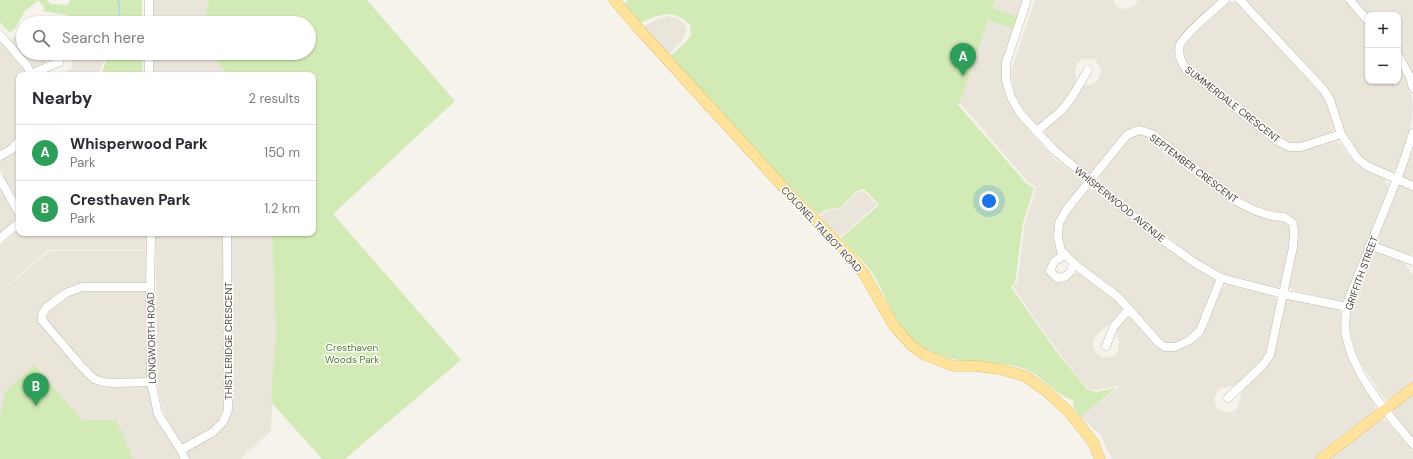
<!DOCTYPE html>
<html lang="en">
<head>
<meta charset="utf-8">
<style>
	body { margin:0; font-family:"DM Sans",sans-serif; background:#f2f2f3; color:#2b2b33 }
	.controls { position:absolute; right:12px; top:12px; display:grid; overflow:hidden; border-radius:8px; box-shadow:0 1px 3px #0004 }
	.controls button { width:36px; height:36px; display:grid; place-items:center; padding:0; border:0; border-bottom:1px solid #e1e1e2; background:#fff; color:#2b2b33; font:20px sans-serif }
	.you { position:absolute; left:989px; top:201px; width:14px; height:14px; margin:-10px; border:3px solid #fff; border-radius:50%; background:#1a73e8; box-shadow:0 0 0 6px #1a73e833 }
	.badge { display:grid; place-items:center; width:26px; height:26px; border-radius:50%; background:#db2777; color:#fff; font-size:13px; font-weight:700 }
	.pin { position:absolute; translate:-50% -33px; filter:drop-shadow(0 1px 2px #0008) }
	.pin::after { content:''; position:absolute; top:21px; width:14px; height:12px; background:inherit; clip-path:polygon(0 0,100% 0,50% 100%) }
	.list { margin:0; padding:0; list-style:none }
	h2 { display:flex; justify-content:space-between; align-items:center; height:52px; margin:0; padding:0 16px; font-size:17px }
	h2 small { font-size:13px; font-weight:400; color:#7c7c81 }
	.list li { display:grid; grid-template-columns:26px 1fr auto; gap:12px; align-items:center; box-sizing:border-box; height:56px; padding:0 16px; border-top:1px solid #e1e1e2 }
	.list b { display:block; font-size:15px; white-space:nowrap }
	.list p { margin:0; font-size:13px; white-space:nowrap; color:#7c7c81 }
	.list em { font-size:13px; font-style:normal; color:#7c7c81 }
	.icon { flex:none; width:22px; height:22px; fill:none; stroke:currentColor; stroke-width:2; stroke-linecap:round; stroke-linejoin:round }
	.map { position:relative; flex:none; width:1413px; height:459px; overflow:hidden }
	.search { position:absolute; background:#fff; box-shadow:0 1px 3px #0004; left:16px; top:16px; width:300px; height:44px; display:flex; align-items:center; gap:10px; box-sizing:border-box; padding:0 14px; border-radius:22px; color:#7c7c81; font-size:15px }
	.panel { position:absolute; background:#fff; box-shadow:0 1px 3px #0004; left:16px; top:72px; width:300px; height:164px; border-radius:8px }
	.map>svg:first-child { display:block }
	.residential { fill:#eae5da }
	.green { fill:#d2eab5 }
	.lines { fill:none; stroke-linecap:round; stroke-linejoin:round }
	.stream { stroke:#a9d4f2; stroke-width:1.5 }
	.minor-casing { stroke:#c2bbae; stroke-width:9 }
	.major-casing { stroke:#e6c16a; stroke-width:11 }
	.minor { stroke:#fff; stroke-width:8 }
	.major { stroke:#ffe39c; stroke-width:10 }
	.labels { text-anchor:middle; stroke-width:3; stroke-linejoin:round; paint-order:stroke }
	.street-label { font-size:10px; fill:#4b4439; stroke:#fff }
	.park-label { font-size:10px; fill:#4a7f2a; stroke:#fff }
</style>
</head>
<body>
<div class="map">
<svg width="1413" height="459" viewBox="0 0 1413 459">
	<rect width="100%" height="100%" fill="#f6f3ec"/>
	<path class="residential" d="M153,0H209L204,23H153Z
		M995,0H1026L1003,80L1006,95L1011,107L1020,120L1054,158L1081,179L1083,183L1082,187L1064,210L1058,255L1048,272L1051,278L1055,281L1060,283L1067,281L1074,273H1081L1120,304L1122,308L1121,313L1096,336L1093,340V346L1096,353L1102,357H1109L1115,355L1118,350L1119,342L1116,328L1126,317H1131L1134,319L1156,346L1162,349L1205,329L1222,288L1227,284L1273,296L1277,299V303L1269,347L1265,356L1258,366L1240,382L1233,386L1221,388L1217,392L1214,399L1217,408L1222,411L1232,412L1238,407L1242,392L1245,387L1265,368L1284,303L1287,300L1292,299L1338,309L1341,314L1342,336L1350,361L1375,405V410L1372,415L1314,459H1112L1100,434L1080,417L1120,386L1097,390H1090L1077,376L1059,353L1013,287L1017,283L1025,223L1036,187L1028,182L960,103Z
		M1035,0H1113L1115,5L1120,8L1126,9L1135,5L1138,0H1222L1175,52L1177,62L1183,70L1283,148L1304,150L1337,140L1355,163L1365,170L1385,179L1387,184L1388,189L1345,298L1340,301L1292,290L1288,286L1289,280L1298,238V228L1295,221L1288,215L1258,207L1235,196L1149,129L1142,126L1133,127L1126,131L1096,170L1089,174L1054,146L1047,138L1045,133L1047,127L1083,86L1092,84L1098,80L1101,71L1099,65L1094,59H1083L1077,63L1075,70L1076,76L1075,85L1062,106L1040,124L1037,125L1018,103L1014,93L1011,74L1016,55Z
		M1246,0H1346L1368,26V81H1398V63L1405,73L1409,86L1413,104L1412,120L1409,136L1397,167L1393,171L1388,172L1367,162L1359,156L1348,140L1337,107L1331,94L1322,82Z
		M1355,0H1413V76L1410,66L1398,49V15H1368Z
		M1228,2H1236L1323,96L1327,104L1335,128L1331,135L1295,144L1285,142L1190,68L1184,60L1182,54L1185,43Z
		M40,16L73,23H32Z
		M667,16L677,18L684,23L687,30L681,42L669,54L645,29V26L657,19Z
		M23,30V53H51L45,63L40,67L35,69L31,67L9,41Z
		M0,40L26,71L28,75H19V136L14,143L0,152Z
		M70,53H104L105,59L98,75H39L44,72H48L59,74L68,71L71,68L73,63Z
		M153,53H209L228,75H154Z
		M1143,132L1218,191L1286,222L1292,228V235L1282,282L1281,286L1276,288L1244,281L1225,274L1205,265L1190,254L1101,184L1099,178V175L1131,135Z
		M19,146V203L0,170V159Z
		M1413,148V183L1407,180L1403,177V172Z
		M1400,186H1405L1413,189V254L1404,255L1382,247L1376,240L1396,189Z
		M0,187L16,217L15,220L0,233Z
		M1089,189L1095,190L1184,260L1215,280L1216,285L1196,330L1190,335L1173,344H1167L1160,341L1064,248L1061,239V229L1064,220Z
		M864,191L877,205L840,237L819,217L828,210L840,209L857,192Z
		M19,229V233H146L145,250H48L0,292V245Z
		M155,233H223L225,401L224,410L220,420L210,429L182,445L166,418L162,406L158,389Z
		M231,233H272L276,335L271,431L240,459H189L187,452L188,450L218,433L225,426L230,417L232,407Z
		M49,251H147L146,283L82,284L71,287L62,292L39,314L86,377L145,386L148,388L151,400L183,459H133L131,456L82,420H0V293Z
		M1378,251L1397,258L1404,263L1413,275V382L1395,396L1387,400L1382,396L1357,357L1353,343L1349,324L1352,303L1370,255Z
		M150,290L151,379H103L90,372L48,321L47,315L49,311L68,295L84,291Z
		M1413,395V439L1393,416L1394,409Z
		M1378,420L1387,421L1413,451V459H1328Z"/>
	<path class="green" d="M0,0H47L51,4L68,5L70,0H142V23H127L124,17L119,15L115,23H111L43,11L44,7L38,0L25,11L16,27L10,33L0,22Z
		M209,0H367L455,101L333,214L461,360L345,459H322L271,402L276,335L272,233H313V75H228L210,53H309V23H204Z
		M628,0H995L992,8L1020,17L1017,30L988,20L960,103L957,104L1026,183L1034,188L1023,223L1015,283L1011,287L1058,354L1088,390L1096,392L1116,388L1080,417L1074,408L1073,400C1055,395 1043,376 1025,369C988,356 943,370 912,340C891,320 886,292 870,270C861,258 850,248 841,238L879,205L864,189L857,191L840,208L827,209L819,215L789,186L670,56L685,43L691,35L690,25C674,8 660,14 640,23L624,4Z
		M106,53H138L142,55L143,75H101L107,59Z
		M34,365L82,420H116L133,459H0V420L5,392Z"/>
	<g class="lines">
		<path class="stream" d="M118,0L120,8L118,23
			M117,56L118,53"/>
		<defs>
			<path id="minor" d="M149,0V23
				M1027,0L1006,63V80L1011,97L1020,113L1054,150L1160,238L1195,263L1221,278L1283,294L1347,307
				M1225,0C1215,9 1184,34 1180,45C1177,54 1182,62 1186,69L1278,141L1289,147H1301L1341,134
				M1240,0L1323,89L1330,100L1341,134L1357,158L1367,166L1413,186
				M1350,0L1368,21
				M0,35L27,66L31,75
				M149,53V75
				M1398,55L1410,77L1413,88
				M31,74L59,62
				M1037,131L1062,110L1072,97L1088,70
				M1413,133L1402,166L1348,301C1346,312 1344,324 1346,335C1354,376 1387,413 1413,444
				M0,156L12,149L19,141
				M0,179L19,213
				M151,233L150,287L151,382L158,414L181,450L185,459
				M0,238L19,223
				M1370,245L1413,261
				M1065,254L1054,262L1050,271L1057,278L1065,277L1071,271L1074,263
				M1221,278L1200,331L1190,340L1175,347H1165L1159,343L1118,297L1078,267L1061,251L1058,238L1059,223L1067,209L1127,135L1139,130L1152,134L1236,201L1256,211L1272,216L1284,217L1293,223L1294,233L1293,247L1270,355L1263,365L1228,398
				M150,287H82L66,293L46,308L42,315V320L81,366L94,379L103,382L114,383L151,382
				M1106,346L1114,326L1129,309
				M181,450L213,432L223,422L228,410L227,233"/>
			<path id="major" d="M614,0L640,30L785,189L848,254L864,274L894,326L912,346L925,355L953,366H976L999,369L1025,376L1046,391L1068,411L1093,442L1100,459
				M1321,459L1413,388"/>
		</defs>
		<use href="#minor" class="minor-casing"/>
		<use href="#major" class="major-casing"/>
		<use href="#minor" class="minor"/>
		<use href="#major" class="major"/>
	</g>
	<g class="labels">
		<g class="street-label">
			<text transform="translate(1233 104) rotate(38)" y="4">SUMMERDALE CRESCENT</text>
			<text transform="translate(1194 168) rotate(37)" y="4">SEPTEMBER CRESCENT</text>
			<text transform="translate(1120 204) rotate(39)" y="4">WHISPERWOOD AVENUE</text>
			<text transform="translate(822 229) rotate(47)" y="4">COLONEL TALBOT ROAD</text>
			<text transform="translate(1361 273) rotate(-70)" y="4">GRIFFITH STREET</text>
			<text transform="translate(151 338) rotate(-91)" y="4">LONGWORTH ROAD</text>
			<text transform="translate(228 341) rotate(-90)" y="4">THISTLERIDGE CRESCENT</text>
		</g>
		<g class="park-label">
			<text x="352" y="351">Cresthaven<tspan x="352" dy="12">Woods Park</tspan></text>
		</g>
	</g>
</svg>
<div class="controls">
<button>+</button>
<button>−</button>
</div>
<div class="you"></div>
<div class="pin badge" style="left:963px;top:76px;background:#2e9e5b">A</div>
<div class="pin badge" style="left:36px;top:406px;background:#2e9e5b">B</div>
<div class="search"><svg class="icon" aria-label="search" viewBox="0 0 24 24"><circle cx="10" cy="10" r="6"/><path d="M15 15l6 6"/></svg>Search here</div>
<section class="panel">
<h2>Nearby<small>2 results</small></h2>
<ul class="list">
<li><span class="badge" style="background:#2e9e5b">A</span><div><b>Whisperwood Park</b><p>Park</p></div><em>150 m</em></li>
<li><span class="badge" style="background:#2e9e5b">B</span><div><b>Cresthaven Park</b><p>Park</p></div><em>1.2 km</em></li>
</ul>
</section>
</div>
</body>
</html>
